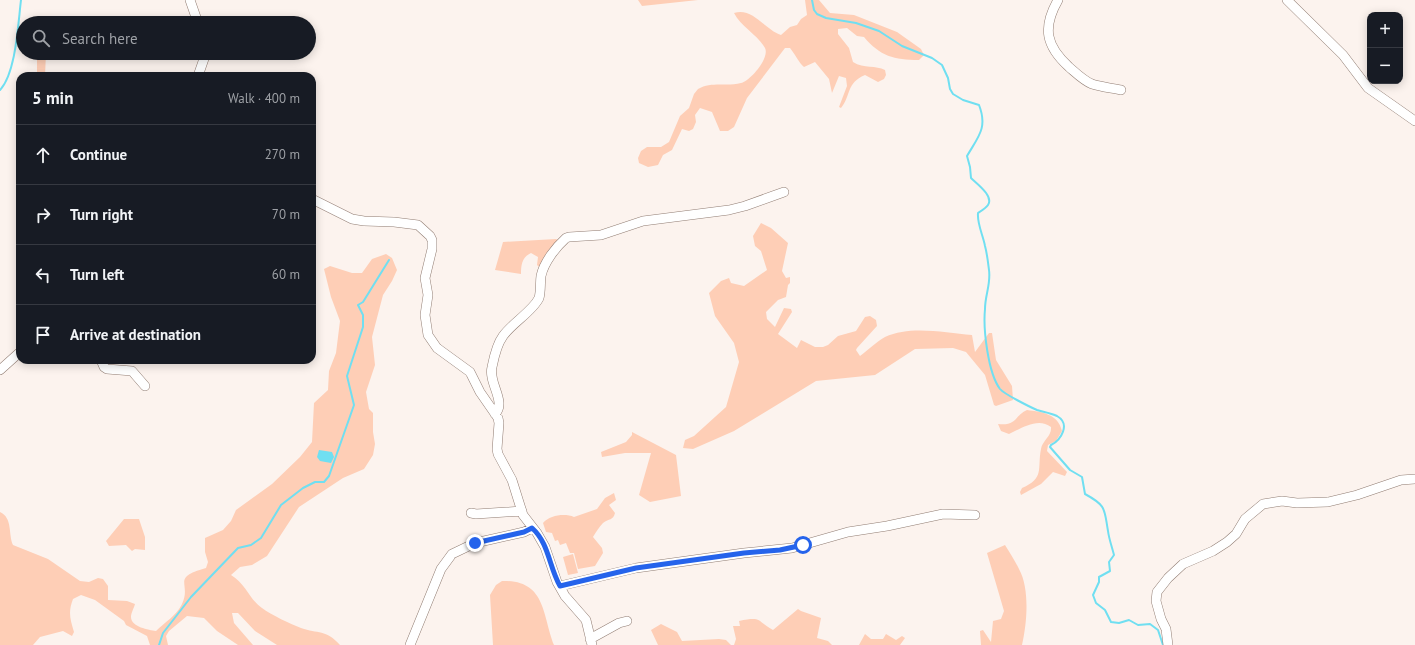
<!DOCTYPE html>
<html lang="en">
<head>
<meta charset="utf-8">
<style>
	body { margin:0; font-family:"PT Sans",sans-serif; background:#20242c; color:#f1f3f6 }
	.controls { position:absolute; right:12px; top:12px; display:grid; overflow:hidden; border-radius:8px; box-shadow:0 2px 10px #0003 }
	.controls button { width:36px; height:36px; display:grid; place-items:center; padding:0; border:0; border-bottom:1px solid #363941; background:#171b24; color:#f1f3f6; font:20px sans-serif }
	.stop { position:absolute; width:12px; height:12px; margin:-9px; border:3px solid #2563eb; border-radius:50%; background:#fff }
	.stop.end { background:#2563eb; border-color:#fff; box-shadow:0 1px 4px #0008 }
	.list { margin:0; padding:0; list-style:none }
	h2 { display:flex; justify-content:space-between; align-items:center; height:52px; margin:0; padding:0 16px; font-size:17px }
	h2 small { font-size:13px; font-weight:400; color:#9ea1a6 }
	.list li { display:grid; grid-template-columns:26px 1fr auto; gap:12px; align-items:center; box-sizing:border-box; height:60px; padding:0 16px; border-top:1px solid #363941 }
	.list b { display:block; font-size:15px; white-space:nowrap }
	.list em { font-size:13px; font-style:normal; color:#9ea1a6 }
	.icon { flex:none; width:22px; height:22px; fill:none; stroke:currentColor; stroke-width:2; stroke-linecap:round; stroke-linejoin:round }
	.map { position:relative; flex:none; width:1415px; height:645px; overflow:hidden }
	.search { position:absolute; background:#171b24; box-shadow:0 2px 10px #0003; left:16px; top:16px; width:300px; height:44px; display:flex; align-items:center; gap:10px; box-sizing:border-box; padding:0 14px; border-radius:22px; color:#9ea1a6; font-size:15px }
	.panel { position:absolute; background:#171b24; box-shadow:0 2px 10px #0003; left:16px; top:72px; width:300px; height:292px; border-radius:12px }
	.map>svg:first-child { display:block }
	.green { fill:#feceb6 }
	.water { fill:#70dff1 }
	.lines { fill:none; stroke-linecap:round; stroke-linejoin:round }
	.stream { stroke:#70dff1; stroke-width:2 }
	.minor-casing { stroke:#917d73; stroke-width:10 }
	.minor { stroke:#fff; stroke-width:9 }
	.route { stroke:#2563eb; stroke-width:5 }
</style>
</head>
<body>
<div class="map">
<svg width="1415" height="645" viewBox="0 0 1415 645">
	<rect width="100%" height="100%" fill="#fcf3ee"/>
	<path class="green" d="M638,0H698L642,6Z
		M805,0H819L830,13L854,15L897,32L921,49L924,55L919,60C894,60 880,56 864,37L857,36L847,28L838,29V34L849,48L853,62C864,69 876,65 885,70L886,75L884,79L878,82L865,75C846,83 851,96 841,108L839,107L847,86L846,78L839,76L832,93L829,79L815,62L804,67C799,63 795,54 790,48H785L747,98L734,127L728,131H720L712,112L700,108L695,115L696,122L693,129L689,131L682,129L672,150L663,155L658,165L648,167L639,163L638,158L641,151L647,147H661L669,142L680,116L689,108L694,94L698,89C712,81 727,87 741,83C750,81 770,58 765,48C757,34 741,27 734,13C753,7 765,30 781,35L790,27L797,25L801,19L807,15Z
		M37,53H46L45,76H37Z
		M761,223L771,228L788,243L782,271L786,278L790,277V283L788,285L786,297L778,300L766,312L767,319L775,327L784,308L791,309L792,312L778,334L797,348L801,340L815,347H823L828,345L838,336L856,331L865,317L870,316L876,320L877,326L857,348L856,350L860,356C868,350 876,342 885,337C911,325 945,333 972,335L975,352L989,333H992L996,360L1012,386L1013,400L996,406L994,405L985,375L966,352L953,348L915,349L875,375L816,381L734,431L693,449L683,448L685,440L694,436L726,407L739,362L734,343L715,316L709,293L721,281L729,278L731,283L744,286L767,270L761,251L755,246L753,236Z
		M556,239L558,240L539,267L537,265L538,257L531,253C522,257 521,265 521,274L495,270L503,242Z
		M386,254L392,258L397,270L392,281L383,295L372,337L375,365L366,392L369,409L373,413V432L375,444L373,455L364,469L343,478L299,507L267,556L252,565L240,567L231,575C246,584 249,599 262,608C271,615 291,624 301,628C318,634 326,629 340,645H277L255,631L238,613H232L234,623L253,645H238L217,631L204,618L187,616L169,631L166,636L168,645H150L147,636L126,625L124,621L95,600L81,595L73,599C68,612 70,619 74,632L72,636L63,631L40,637L33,645H0V512C13,518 8,534 13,545L48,559L80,581L89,582L98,578L103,579L108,586V600L127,601L135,604C134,608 131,613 131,617C131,627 149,630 156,631C164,623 177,615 182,604C192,583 170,578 206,568L208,562L205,552V538L223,530L231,521L236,510L272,484L300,457L312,442L314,403L328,390L329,371L336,353L340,321L331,297L324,269L330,266L352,273H362L372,259Z
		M1027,410C1043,412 1058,414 1062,431L1056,441L1048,445L1047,451L1067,472L1065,476L1053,472L1041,484L1021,495L1020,492L1022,488C1045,478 1037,469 1041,449C1042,441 1052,436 1051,427C1038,417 1022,428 1009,434L1001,431L998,424C1017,426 1014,416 1027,410Z
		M632,432L676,455L681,496L650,502L639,495L651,453H625L602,457L601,452L626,442L632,435Z
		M614,493L616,500L609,505L615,513C613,521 609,518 603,523C599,527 596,532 593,537L602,548L603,553L595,566L578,569L574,553H570L566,543L560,545L558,540L555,541L552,533L546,532L543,523C550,515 565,513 574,517L597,509L605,498Z
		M124,519H139L145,537V550L135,549L132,551L126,545L109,546L106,541Z
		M1005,545C1010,553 1015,561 1019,569C1030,589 1027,623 1022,645H981L980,631L983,630L991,642L993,621L1001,619L1004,611L987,553Z
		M573,554L578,573L568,575L563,557Z
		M502,581C546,580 542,614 554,645H493L490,595L496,585Z
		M798,609L801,611L821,618L817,638L828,641L832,645H734L736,639L733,626H740L739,621C763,616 756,621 773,630Z
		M661,624L677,632L682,641L719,639L726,640L731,645H658L651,630Z
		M865,634L871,639H883L886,634L896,640L902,636L905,638L900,645H859Z"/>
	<path class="water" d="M319,450L332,452L334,457L331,463L320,461L317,457Z"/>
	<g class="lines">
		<path class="stream" d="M812,0L814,10L817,14L826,18L856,23L879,31L902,46L932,58L942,65L948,78L950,89L953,94L963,100L979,105C988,128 978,137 967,156L970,167L971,178C977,184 994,196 988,205C986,208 981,211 978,213C977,224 983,235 985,246C987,253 988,262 989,270C991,284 985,295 985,309C983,329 988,373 1000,389C1004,394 1030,407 1037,410C1044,412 1051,413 1057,416C1071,424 1061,440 1051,445L1050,447L1070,470L1082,477L1085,494C1107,506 1104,509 1108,531C1109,539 1112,547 1114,555L1109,562L1110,571L1099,577V582L1093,595L1096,603L1105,610L1111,622L1119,623L1129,620L1138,625L1150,624L1158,630L1163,645
			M0,90C16,73 18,24 21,0
			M159,645L163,633L191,597L238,548L251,545L261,538L281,505L303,488L315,482H324L329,476L354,405L347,376L363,327V315L358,305L363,302L389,260"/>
		<defs>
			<path id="minor" d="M190,0L198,23
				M1058,0C1042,28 1046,46 1069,67C1076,73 1084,81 1092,84C1101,87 1112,88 1121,90
				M1287,0L1343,55L1368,88L1415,121
				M198,76L206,53
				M312,199L352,219L364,221L394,222L418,225L430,236L432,240V249L425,278L428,295L425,315L428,335L437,348L470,372L480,392L498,418L499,423L497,449L498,454L512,480L523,515L537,533L545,547L557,582L565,596L586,620L592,645
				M101,360L104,367L107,369L132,371L145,386
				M0,370L20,352
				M495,414C507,402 488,383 492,367C494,357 497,344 503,336C512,323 533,311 539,298C541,291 540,283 541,276C544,262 556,247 566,238L569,237L601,235L643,221L729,210L745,206L784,192
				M471,513L476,514L522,511
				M560,586L636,568L744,553L792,548L848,532L887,526L943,514L975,515
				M590,639L619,623L627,621
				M410,645L441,569L452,554L475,543L524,532L532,528
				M1168,645L1166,629L1161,619L1156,601L1157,592L1168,578L1183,564L1213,551L1227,542L1236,534L1245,519L1263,504L1282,501L1297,503L1328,502L1357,495L1401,480L1415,479"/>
		</defs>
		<use href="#minor" class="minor-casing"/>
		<use href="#minor" class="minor"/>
	</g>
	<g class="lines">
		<path class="route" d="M475,543L524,532L532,528C549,543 549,567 560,586L636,568L744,553L780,550L803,545"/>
	</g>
</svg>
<div class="controls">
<button>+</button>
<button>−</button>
</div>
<div class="stop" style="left:803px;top:545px"></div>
<div class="stop end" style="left:475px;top:543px"></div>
<div class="search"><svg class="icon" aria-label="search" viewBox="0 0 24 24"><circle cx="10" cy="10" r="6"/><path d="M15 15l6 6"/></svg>Search here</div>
<section class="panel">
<h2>5 min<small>Walk · 400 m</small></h2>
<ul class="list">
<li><svg class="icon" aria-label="ahead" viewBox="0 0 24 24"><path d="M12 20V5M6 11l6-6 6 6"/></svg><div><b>Continue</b></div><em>270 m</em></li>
<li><svg class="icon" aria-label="right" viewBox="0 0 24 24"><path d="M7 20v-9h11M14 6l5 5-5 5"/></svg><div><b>Turn right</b></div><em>70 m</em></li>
<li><svg class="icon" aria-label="left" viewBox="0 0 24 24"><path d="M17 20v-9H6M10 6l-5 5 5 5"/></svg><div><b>Turn left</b></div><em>60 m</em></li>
<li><svg class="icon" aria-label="arrive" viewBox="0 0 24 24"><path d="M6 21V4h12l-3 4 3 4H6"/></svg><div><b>Arrive at destination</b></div></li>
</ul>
</section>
</div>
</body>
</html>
